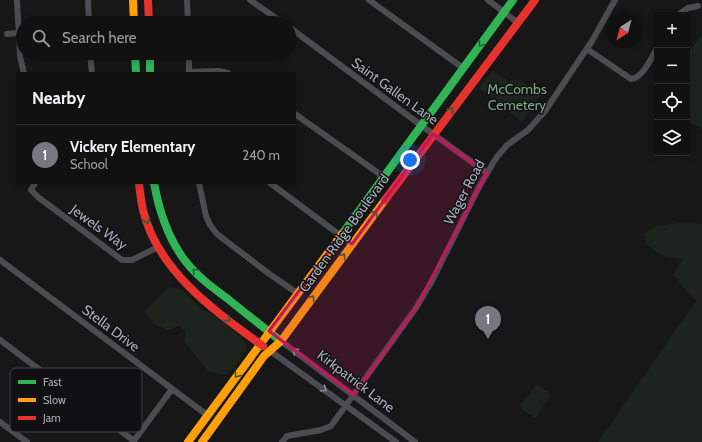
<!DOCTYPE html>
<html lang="en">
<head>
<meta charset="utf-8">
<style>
	body { margin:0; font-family:Cabin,sans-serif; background:#1e1f1f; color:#f1f3f6 }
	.controls { position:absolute; right:12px; top:12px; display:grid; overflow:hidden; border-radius:0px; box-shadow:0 2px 6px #0003 }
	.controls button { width:36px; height:36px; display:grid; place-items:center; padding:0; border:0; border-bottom:1px solid #303131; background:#111; color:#f1f3f6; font:20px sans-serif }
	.compass { position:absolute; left:606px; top:12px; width:36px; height:36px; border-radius:50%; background:#111; box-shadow:0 2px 6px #0003; rotate:216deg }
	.you { position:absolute; left:410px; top:160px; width:14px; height:14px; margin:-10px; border:3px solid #fff; border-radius:50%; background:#1a73e8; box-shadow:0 0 0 6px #1a73e833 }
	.badge { display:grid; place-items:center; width:26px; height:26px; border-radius:50%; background:#757880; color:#fff; font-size:13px; font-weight:700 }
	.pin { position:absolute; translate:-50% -33px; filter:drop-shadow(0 1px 2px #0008) }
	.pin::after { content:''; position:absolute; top:21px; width:14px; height:12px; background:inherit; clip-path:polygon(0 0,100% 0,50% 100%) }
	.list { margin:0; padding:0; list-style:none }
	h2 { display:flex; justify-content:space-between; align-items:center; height:52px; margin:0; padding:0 16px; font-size:17px }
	h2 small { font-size:13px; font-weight:400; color:#9c9d9f }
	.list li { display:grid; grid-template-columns:26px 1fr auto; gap:12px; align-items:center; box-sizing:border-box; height:60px; padding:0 16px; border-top:1px solid #303131 }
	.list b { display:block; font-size:15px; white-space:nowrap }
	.list p { margin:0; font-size:13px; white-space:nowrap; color:#9c9d9f }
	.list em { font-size:13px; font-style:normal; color:#9c9d9f }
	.icon { flex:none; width:22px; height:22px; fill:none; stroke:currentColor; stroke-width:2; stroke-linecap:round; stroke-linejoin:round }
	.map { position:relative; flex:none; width:702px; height:442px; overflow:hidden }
	.search { position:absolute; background:#111; box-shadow:0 2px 6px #0003; left:16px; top:16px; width:280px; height:44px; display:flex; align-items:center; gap:10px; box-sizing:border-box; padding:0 14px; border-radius:22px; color:#9c9d9f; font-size:15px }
	.panel { position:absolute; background:#111; box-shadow:0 2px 6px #0003; left:16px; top:72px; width:280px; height:112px; border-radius:0px }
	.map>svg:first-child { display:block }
	.green { fill:#1d241e }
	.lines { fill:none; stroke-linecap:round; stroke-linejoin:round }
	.street { stroke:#4b4c50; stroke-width:6 }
	.fast { stroke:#30b455; stroke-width:8 }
	.slow { stroke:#ff9f0a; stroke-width:8 }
	.jam { stroke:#e5322d; stroke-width:8 }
	.oneway { stroke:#206234 }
	.oneway2 { stroke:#8c9099 }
	.marked { fill:#c2185b; fill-opacity:0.2; stroke:#c2185b; stroke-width:3; stroke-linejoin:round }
	.labels { text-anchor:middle; stroke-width:3; stroke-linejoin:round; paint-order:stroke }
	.park-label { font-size:14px; fill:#7fa381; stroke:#111113 }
	.street-label { font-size:14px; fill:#a8adb8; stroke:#111113 }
	.key { fill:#111113; stroke:#3e4045; stroke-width:1 }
	.key-label { font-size:11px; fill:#a8adb8 }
</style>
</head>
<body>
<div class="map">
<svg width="702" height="442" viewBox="0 0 702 442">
	<rect width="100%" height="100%" fill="#171717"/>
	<path class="green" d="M702,35V129L687,121V54Z
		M492,70L508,81L520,80L541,95L522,122L479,88Z
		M685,222L702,224V442H598L696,301L673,275L683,259L665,257L646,245L644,234L657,226Z
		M169,287L181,289L202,310L210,313L219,319L245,341L247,349L234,368L226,375L208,371L185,342V331L179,326L168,330L155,325L144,312Z
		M536,385H539L550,394V397L536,417H533L522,409L521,405Z"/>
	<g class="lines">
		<path class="street" d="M17,0L20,57L24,73
			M88,0L89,23
			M187,0L188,23
			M250,0L283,23
			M369,0L463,68
			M488,0L517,22
			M678,15L688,8L698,6
			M289,27L422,126L487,173
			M7,34L18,33
			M587,49L631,79C643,78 651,58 657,48
			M90,53L92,73
			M189,53V73
			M189,72L218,71L228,73
			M295,114L384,177
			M35,183L31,190L38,197L122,260H132L158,247
			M199,183L206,216L210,225L217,234L268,273L297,293
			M270,183L352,244
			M0,260L207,415
			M0,340L134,441
			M281,341L415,442
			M269,350L396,442
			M0,422L27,442
			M133,442L172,389
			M282,442L287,436L321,430L331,426L416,308L432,281L478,189L496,158L507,145L528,130L545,111L592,41L615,0"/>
		<path class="fast" d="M135,53L136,73
			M150,53V73
			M154,183C159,211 169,240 186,262C198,277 213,288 228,299C245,313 263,327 281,341
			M342,234L513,0"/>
		<path class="slow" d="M133,0L134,23
			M188,442L342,234
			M202,442L264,356L281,341L385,200"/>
		<path class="jam" d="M148,0L149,23
			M139,183C140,192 141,202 143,210C158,272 215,311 263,346
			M385,200L535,0"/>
	</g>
	<defs><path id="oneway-chevron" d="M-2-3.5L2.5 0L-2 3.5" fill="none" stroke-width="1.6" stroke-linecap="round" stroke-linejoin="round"/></defs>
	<g class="oneway">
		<use href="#oneway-chevron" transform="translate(481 44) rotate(126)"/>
		<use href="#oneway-chevron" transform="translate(451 110) rotate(-53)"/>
		<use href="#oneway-chevron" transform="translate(375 213) rotate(-54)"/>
		<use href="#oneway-chevron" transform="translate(147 221) rotate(71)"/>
		<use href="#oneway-chevron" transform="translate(343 256) rotate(-54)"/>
		<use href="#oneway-chevron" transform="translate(195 271) rotate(-134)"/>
		<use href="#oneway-chevron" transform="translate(312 298) rotate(-54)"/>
		<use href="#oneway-chevron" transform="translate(228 319) rotate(37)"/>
		<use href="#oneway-chevron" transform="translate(237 375) rotate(126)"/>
	</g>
	<g class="oneway2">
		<use href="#oneway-chevron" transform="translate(295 351) rotate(-144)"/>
		<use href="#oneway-chevron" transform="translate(324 389) rotate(35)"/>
	</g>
	<path class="marked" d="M433,134L487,173L416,308L354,395L269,331L340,236L352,244Z"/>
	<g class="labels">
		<g class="park-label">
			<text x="517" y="94">McCombs<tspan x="517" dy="16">Cemetery</tspan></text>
		</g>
		<g class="street-label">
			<text transform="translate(395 91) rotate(36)" y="5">Saint Gallen Lane</text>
			<text transform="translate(464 192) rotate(-62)" y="5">Wager Road</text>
			<text transform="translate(99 227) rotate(36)" y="5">Jewels Way</text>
			<text transform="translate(344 233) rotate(-54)" y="5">Garden Ridge Boulevard</text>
			<text transform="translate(111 328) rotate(37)" y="5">Stella Drive</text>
			<text transform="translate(356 381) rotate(37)" y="5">Kirkpatrick Lane</text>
		</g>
	</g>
	<rect x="10" y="368" width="132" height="64" rx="6" class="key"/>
	<rect x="18" y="380" width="18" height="4" fill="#30b455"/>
	<rect x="18" y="398" width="18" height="4" fill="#ff9f0a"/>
	<rect x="18" y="416" width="18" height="4" fill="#e5322d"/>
	<g class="key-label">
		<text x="43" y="386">Fast</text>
		<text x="43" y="404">Slow</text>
		<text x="43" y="422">Jam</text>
	</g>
</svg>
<div class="controls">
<button>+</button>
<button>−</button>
<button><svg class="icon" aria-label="locate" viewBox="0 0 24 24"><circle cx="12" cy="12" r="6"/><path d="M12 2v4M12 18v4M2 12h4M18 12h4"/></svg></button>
<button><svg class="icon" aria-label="layers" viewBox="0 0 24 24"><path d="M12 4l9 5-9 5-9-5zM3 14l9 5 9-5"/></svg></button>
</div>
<svg class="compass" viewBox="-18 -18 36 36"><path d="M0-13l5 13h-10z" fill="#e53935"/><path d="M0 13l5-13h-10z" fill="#9c9d9f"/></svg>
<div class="you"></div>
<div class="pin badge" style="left:488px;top:339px">1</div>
<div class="search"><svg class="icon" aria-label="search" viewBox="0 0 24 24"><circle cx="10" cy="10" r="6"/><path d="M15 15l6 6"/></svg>Search here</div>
<section class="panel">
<h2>Nearby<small></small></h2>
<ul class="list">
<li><span class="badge">1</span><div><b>Vickery Elementary</b><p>School</p></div><em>240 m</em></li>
</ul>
</section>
</div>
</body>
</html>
